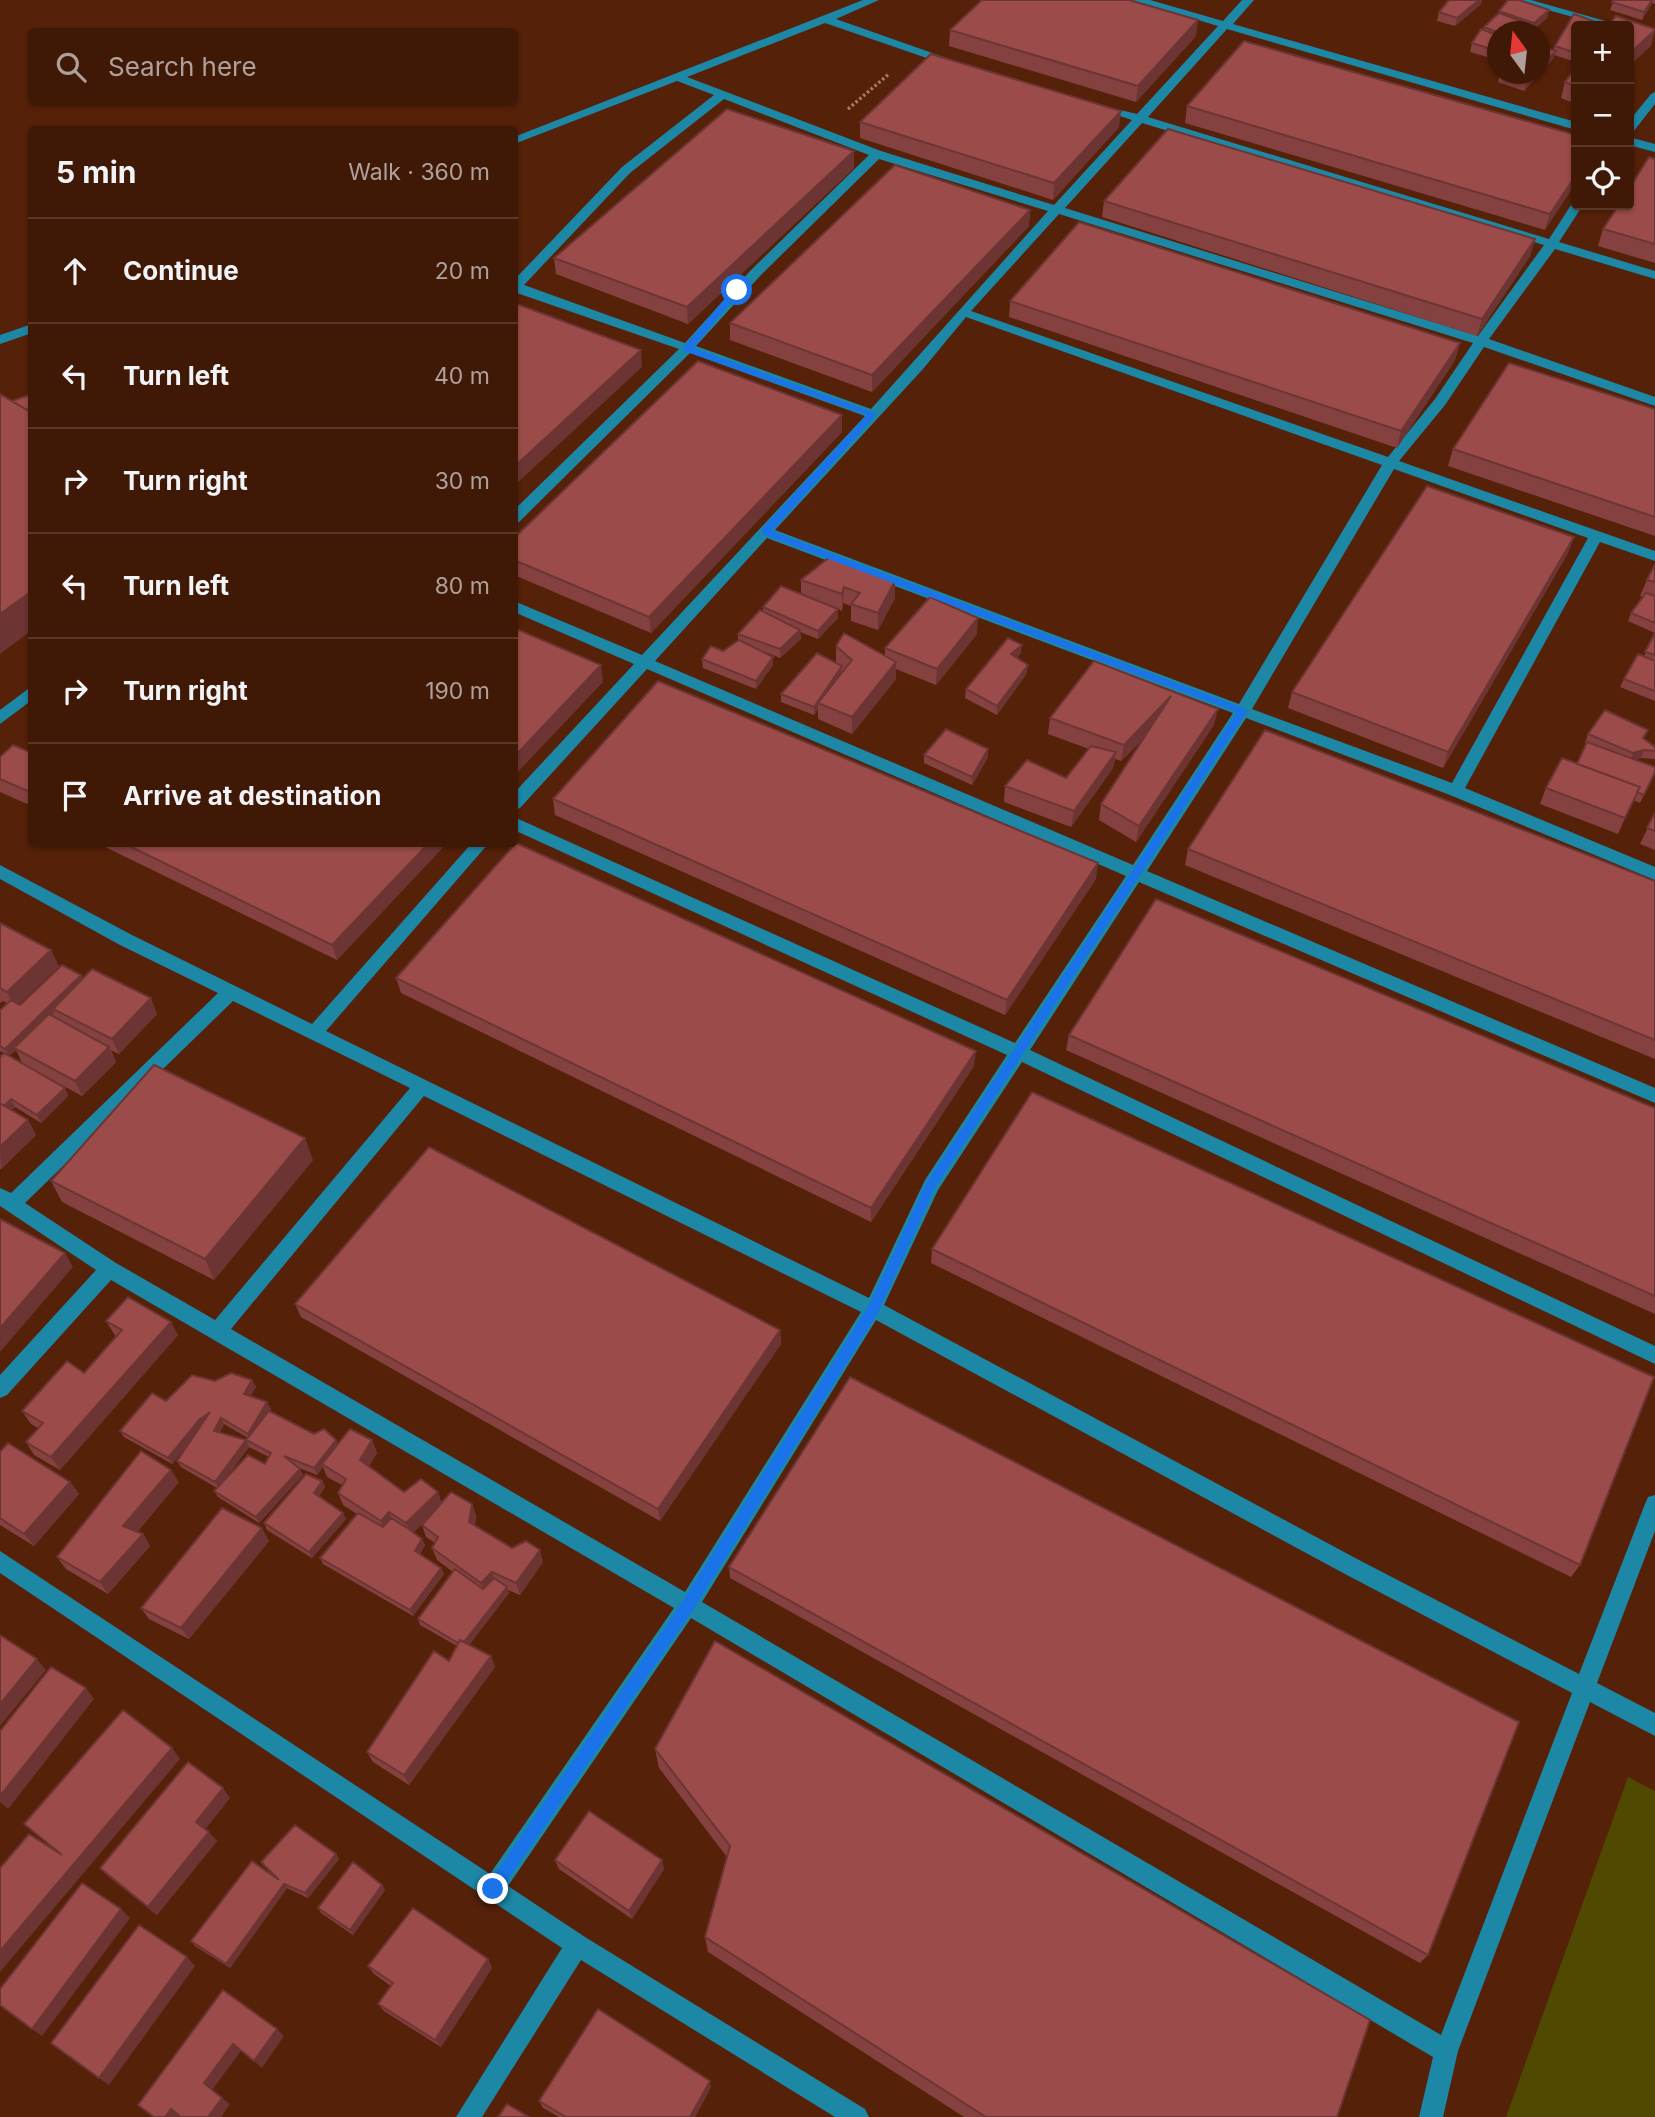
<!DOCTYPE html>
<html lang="en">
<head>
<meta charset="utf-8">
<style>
	body { margin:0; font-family:Inter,sans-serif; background:#4b2614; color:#f1f3f6 }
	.controls { position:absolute; right:21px; top:21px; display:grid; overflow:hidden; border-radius:7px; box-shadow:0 2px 5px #0004 }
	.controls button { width:63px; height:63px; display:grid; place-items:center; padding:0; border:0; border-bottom:2px solid #593828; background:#401906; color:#f1f3f6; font:35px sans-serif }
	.compass { position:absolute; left:1487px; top:21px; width:63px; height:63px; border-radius:50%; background:#401906; box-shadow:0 2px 5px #0004; rotate:345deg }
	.stop { position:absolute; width:21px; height:21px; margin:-16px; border:5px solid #1a73e8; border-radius:50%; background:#fff }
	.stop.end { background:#1a73e8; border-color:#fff; box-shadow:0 2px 7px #0008 }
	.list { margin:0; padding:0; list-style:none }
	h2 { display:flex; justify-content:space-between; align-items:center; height:91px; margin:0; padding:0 28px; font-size:30px }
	h2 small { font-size:23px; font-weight:400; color:#aea09b }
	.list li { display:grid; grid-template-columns:46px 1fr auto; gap:21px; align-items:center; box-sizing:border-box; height:105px; padding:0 28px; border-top:2px solid #593828 }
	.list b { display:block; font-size:26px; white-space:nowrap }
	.list em { font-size:23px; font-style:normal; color:#aea09b }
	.icon { flex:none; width:38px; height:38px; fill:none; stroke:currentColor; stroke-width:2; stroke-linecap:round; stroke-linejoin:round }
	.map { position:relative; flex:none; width:1655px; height:2117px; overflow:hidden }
	.search { position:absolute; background:#401906; box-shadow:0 2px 5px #0004; left:28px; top:28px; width:490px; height:77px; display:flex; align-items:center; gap:18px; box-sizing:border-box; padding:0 24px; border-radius:7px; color:#aea09b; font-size:26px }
	.panel { position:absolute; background:#401906; box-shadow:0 2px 5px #0004; left:28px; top:126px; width:490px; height:721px; border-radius:7px }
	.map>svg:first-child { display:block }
	.green { fill:#504902 }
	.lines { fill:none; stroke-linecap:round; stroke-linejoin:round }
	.path { stroke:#a97a65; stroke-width:3.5; stroke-dasharray:2.5 2.5; stroke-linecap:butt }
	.minor { fill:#1d87a6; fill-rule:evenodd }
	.wall { fill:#854140; fill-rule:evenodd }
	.shaded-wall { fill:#6c3534 }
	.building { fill:#9b4c4a; stroke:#6c3534; stroke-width:2 }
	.route { fill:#1a73e8 }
</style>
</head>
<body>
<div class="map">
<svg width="1655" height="2117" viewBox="0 0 1655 2117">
	<rect width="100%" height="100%" fill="#552108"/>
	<path class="green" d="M1628,1777L1655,1791V2117H1506Z"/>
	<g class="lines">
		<path class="path" d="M848,109L889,74"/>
		<path class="minor" d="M863,0H879L836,19L955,61V65H947L825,23L687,77L881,151L1054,205L1132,120L1095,108V104L1137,114L1218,26L1132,0H1150L1223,21L1242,0H1254L1233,24L1576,122V130L1227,29L1148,117L1549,239L1573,202L1576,201V205H1583L1559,242L1655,271V279L1555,249L1489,339L1655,397V406L1484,347L1445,405L1399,461L1655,551V561L1600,542L1465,788L1655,867V880L1450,795L1246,718L1147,871L1655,1088V1103L1139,882L1030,1050L1655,1346V1364L1022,1062L938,1190L884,1305L1359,1560L1579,1674L1645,1504L1648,1497L1655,1495V1531L1597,1683L1655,1713V1736L1590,1702L1458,2051L1443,2117H1419L1433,2057L691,1618L508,1886L585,1937L865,2109L869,2117H835L581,1960L482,2117H456L562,1948L0,1573V1551L490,1874L674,1608L111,1280L7,1395L0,1398V1375L96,1270L0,1206V1188L11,1193L218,993L120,945L0,879V865L132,935L312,1024L471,844H488L326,1031L869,1298L925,1180L1007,1055L514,830V817L1015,1043L1126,876L647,669L520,808L514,810V793L634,664L514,612V601L642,655L865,416L690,353L519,522L514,524V510L679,349L514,292V280L622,167L714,95L677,81L514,144V137ZM724,99L869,155L751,270L685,343L524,285L630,173ZM1142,123L1544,245L1478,336L1065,208ZM879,159L1048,211L871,409L696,346L760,276ZM1059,214L1473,343L1435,399L1388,457L971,311ZM966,317L1382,465L1239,704L775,530L923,369ZM1394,469L1588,538L1452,783L1252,709ZM767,538L1233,713L1133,865L655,661ZM233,1001L410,1088L215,1320L116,1263L25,1203ZM424,1096L861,1312L685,1592L231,1329ZM876,1320L1345,1574L1572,1693L1441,2035L702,1602Z
			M1512,0H1531L1623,26H1605Z
			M1655,92V104L1633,132L1629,133V121L1651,94Z
			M1629,137L1655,144V152L1629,145Z
			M32,324V333L0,344V335Z
			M32,686V700L0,724V710Z"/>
	</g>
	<path class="wall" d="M1614,0H1655V4L1652,3L1642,20L1610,10Z
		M1481,4L1455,26L1437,21L1439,12Z
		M1499,11L1547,18L1532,31L1519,27L1516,32H1497V52L1491,58L1470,52L1472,43L1484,30V27L1498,14Z
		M1576,26V62L1554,55L1553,59L1524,91L1498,82L1500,74L1553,50L1555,46Z
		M950,30L1196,36L1136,102L949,46Z
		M1576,68V104L1561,98L1565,82Z
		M1187,106L1576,135L1545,230L1185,123Z
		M860,122L1119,127L1053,200L860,138Z
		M1655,159V263L1598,246L1603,229Z
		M854,168L688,324L556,274L554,258Z
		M1104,201L1535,239L1530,256L1477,336L1102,217Z
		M1030,210L1029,226L872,392L730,340V323Z
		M1010,301L1460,343L1455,360L1397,448L1009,317Z
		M1655,409V536L1448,466L1453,449Z
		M842,432L651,633L514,575V538Z
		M1568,553L1443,768L1288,708L1292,692Z
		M831,556L895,598L878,630L851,621V606L843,603L842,611L838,609V618L818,639L800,632L801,639L780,658L760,650L773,657V665L756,689L703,668L702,659L723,651L738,641V634L763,612V607L801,594V580Z
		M1655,564V633L1628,621L1631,613L1643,597L1640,596L1647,580Z
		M1655,633V701L1620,687L1624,679L1644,656Z
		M977,634L936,685L896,669V679L852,734L818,719V709L814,715L781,702V694L836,662V646L885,656V648Z
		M1021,653L1016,658L1027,673L997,715L965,698L966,689Z
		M1050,718L1214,725L1136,842L1099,820L1101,804L1145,737L1121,761L1115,759L1113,768L1071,827L1004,802L1005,786L1066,778L1089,749L1048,734Z
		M1588,734L1644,739L1655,747V759L1641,758L1636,760L1655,773L1640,803L1633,800L1618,834L1540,804L1546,788L1577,764L1586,743H1585Z
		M32,753V806L0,792V757Z
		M924,755L988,757L972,785L924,763Z
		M553,799L1096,879L1005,1015L555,815Z
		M1655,813V850L1640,844Z
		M99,844H446L337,960Z
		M1188,849L1655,881V1059L1185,865Z
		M0,923L59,966L18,1004L20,1005L81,975L83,979L157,1014L119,1054L111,1050L116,1062L82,1096L22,1063L16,1050L9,1056L65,1088L68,1096L41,1123L15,1107L11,1110L28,1120L36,1135L1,1169H0V1057L4,1053L0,1051V1010L7,1003L3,1001L0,1003Z
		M396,978L974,1066L871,1222L401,993Z
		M1069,1035L1655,1108V1314L1066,1050Z
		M313,1160L214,1280L62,1202L51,1181Z
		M932,1249L1580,1565L1571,1577L931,1263Z
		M295,1304L780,1330L781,1344L660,1521L301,1317Z
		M106,1321L178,1335L60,1470L34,1455L26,1442L38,1428L31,1424L22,1411L84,1373L116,1336L114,1334Z
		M252,1380L256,1387L250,1396L271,1409L269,1411L314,1434L336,1440L338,1444L372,1440L377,1453L369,1466L404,1492L441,1503L472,1504L476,1516L475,1525L512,1548L543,1562L520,1595L508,1590L509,1593L469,1645L495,1667L409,1785L373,1762L367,1752L449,1661L457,1646L420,1625L418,1619L453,1572L437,1560L432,1548L435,1543L426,1537L422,1525L425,1521L414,1532L422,1539L425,1545L420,1554L441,1568L444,1574L413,1616L323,1564L320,1558L357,1514L343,1505L338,1493L342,1485L327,1477L323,1467L317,1475L297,1467L303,1475L259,1523L218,1497L214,1491L217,1488L181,1467L177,1461L193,1438L172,1464L124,1437L120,1431L166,1401L215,1381ZM224,1424L248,1438L246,1440L220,1433ZM249,1447L269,1457L265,1464L225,1479Z
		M0,1452L70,1482L79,1494L34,1546L0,1525Z
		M322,1481L325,1487L319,1496L346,1519L312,1558L267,1530L264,1523Z
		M179,1482L137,1532L143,1534L150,1546L108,1594L66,1569L57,1557Z
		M269,1541L189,1639L149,1619L141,1608Z
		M729,1567L1428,1955L1420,1963L730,1578Z
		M655,1749L1337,2117H964L708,1952L705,1937L727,1857L659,1768Z
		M230,1798L205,1829L217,1841L157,1915L109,1877L100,1868Z
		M336,1854L339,1859L308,1898L287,1888L230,1968L195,1946L191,1941L276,1878L261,1862Z
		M555,1860L664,1869L632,1919L559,1869Z
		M382,1885L385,1890L353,1935L321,1913L318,1908Z
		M488,1959L492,1968L441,2047L384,2011L378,2004L391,1986L374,1974L368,1966Z
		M711,2087L695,2117H559L543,2108L539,2101Z"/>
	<path class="shaded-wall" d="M1479,0H1482L1481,4L1455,26L1457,18Z
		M1652,0H1653L1652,3L1642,20L1644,12Z
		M1549,10L1547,18L1532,31L1534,23Z
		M1198,20L1196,36L1136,102L1138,86Z
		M1521,21L1519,29L1516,32H1510Z
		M1655,30L1651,46L1629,66V54Z
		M1497,46V52L1491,58L1494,50Z
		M1556,51L1553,59L1524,91L1527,82L1535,74H1539V68Z
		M1121,111L1119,127L1053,200L1054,183Z
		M854,151V168L688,324L687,307Z
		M1576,175V183L1545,230L1550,214Z
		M1030,210L1029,226L872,392V375Z
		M1535,239L1530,256L1477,336L1482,319Z
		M1460,343L1455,360L1397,448L1401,431Z
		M641,350L642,367L514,486V467Z
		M842,415V432L651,633L649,617Z
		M1574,537L1568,553L1443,768L1448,752Z
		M895,581V598L878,630V613Z
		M844,587L843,603L842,611V594Z
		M32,591V630L0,654V614Z
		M838,609V618L818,639V631Z
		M978,618L977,634L936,685L937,669Z
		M800,630L801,639L780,658V649Z
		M1022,645L1021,653L1011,663V654Z
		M773,657V665L756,689V681Z
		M896,662V679L852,734V717Z
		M601,665L603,682L514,776V757Z
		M1028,665L1027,673L997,715V706Z
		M842,666L841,674L818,703V709L814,715V707Z
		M1171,696L1168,713L1121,761L1124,745Z
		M1218,709L1214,725L1136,842L1139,826Z
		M988,749V757L972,785V777Z
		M1644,750L1641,758L1630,762L1633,753Z
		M1116,752L1113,768L1071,827L1074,811Z
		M428,844H446L337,960L332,945Z
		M1098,863L1096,879L1005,1015L1007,1000Z
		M51,950L59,966L15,1008L7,992Z
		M81,975L85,983L53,1009L54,1013L17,1049L14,1048L16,1050L9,1056L5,1049Z
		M151,998L157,1014L119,1054L112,1039Z
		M109,1047L116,1062L82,1096L75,1081Z
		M976,1051L974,1066L871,1222V1208Z
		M65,1088L68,1096L41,1123L37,1115Z
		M11,1099L15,1107L5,1116L1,1108Z
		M28,1120L36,1135L1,1169L0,1147Z
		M305,1138L313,1160L214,1280L205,1259Z
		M65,1253L73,1267L0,1352V1328Z
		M171,1322L178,1335L60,1470L51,1457Z
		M780,1330L781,1344L660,1521L658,1509Z
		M252,1380L256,1387L247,1401L244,1394Z
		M267,1402L271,1409L251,1440L248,1434Z
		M210,1412L202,1426L172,1464L168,1458L199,1420Z
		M221,1418L224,1424L218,1438L214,1431Z
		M246,1440L249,1447L219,1488L215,1482Z
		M336,1440L338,1446L322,1464L323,1467L317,1475L314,1468Z
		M372,1440L377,1453L365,1472L360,1460Z
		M300,1469L303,1475L259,1523L256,1517Z
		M171,1470L179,1482L131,1538L123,1526Z
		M322,1481L325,1487L317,1499L314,1493Z
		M70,1482L79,1494L34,1546L24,1534Z
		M438,1492L442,1504L411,1535L406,1523Z
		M472,1504L476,1516L473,1534L469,1522Z
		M389,1512L394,1524L386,1534L381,1521Z
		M343,1513L346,1519L312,1558L309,1552Z
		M262,1528L269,1541L189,1639L181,1628Z
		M143,1534L150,1546L108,1594L100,1582Z
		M422,1539L425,1545L418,1557L415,1551Z
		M540,1550L543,1562L520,1595L516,1583Z
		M441,1568L444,1574L413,1616L410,1610Z
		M492,1572L496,1584L485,1595L481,1583Z
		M507,1587L509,1593L464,1651L462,1645Z
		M491,1656L495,1667L409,1785L404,1775Z
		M37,1659L46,1670L0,1726V1704Z
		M86,1688L94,1699L8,1809L0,1802V1796Z
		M172,1748L180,1759L0,1972V1951Z
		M223,1788L230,1798L204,1831L196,1822Z
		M209,1832L217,1841L157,1915L148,1907Z
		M336,1854L339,1859L308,1898L305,1893Z
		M662,1860L664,1869L632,1919L629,1911Z
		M284,1884L287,1888L230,1968L226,1964Z
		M382,1885L385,1890L353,1935L350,1930Z
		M121,1909L130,1918L42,2036L32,2029Z
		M187,1957L195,1966L109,2085L99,2078Z
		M488,1959L492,1968L441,2047L435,2040Z
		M277,2029L284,2036L262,2068L254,2061Z
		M233,2044L241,2051L212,2090L204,2083Z
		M710,2081L711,2087L695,2117H690Z
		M222,2098L230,2104L221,2117H208Z
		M171,2109L180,2116L179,2117H165Z"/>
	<path class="building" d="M982,0H1129L1198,20L1138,86L950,30Z
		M1449,0H1479L1457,18L1439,12Z
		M1508,0H1519L1549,10L1534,23L1499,11Z
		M1614,0H1652L1644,12L1612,2Z
		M1499,13L1521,21L1510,32H1497L1484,27Z
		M1574,14L1598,23L1596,26H1576V53L1555,46Z
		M1616,16L1655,29V30L1629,54V26H1608Z
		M1481,29L1497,35V46L1494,50L1472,43Z
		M1244,41L1576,135V175L1550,214L1187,106Z
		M1539,46L1556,51L1539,68Z
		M931,54L1121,111L1054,183L860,122Z
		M1576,68V86L1565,82Z
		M1500,74H1535L1527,82Z
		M727,109L854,151L687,307L554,258Z
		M1168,129L1535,239L1482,319L1104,201Z
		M1649,157L1655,159V244L1603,229L1619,205H1629V189Z
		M895,165L1030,210L872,375L730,323Z
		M1079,222L1460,343L1401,431L1010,301Z
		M514,303L641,350L514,467Z
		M698,361L842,415L649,617L514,560V538Z
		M1509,363L1655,409V517L1453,449Z
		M0,394L32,413V591L0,614Z
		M32,394V408L27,410L12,401Z
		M1427,486L1574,537L1448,752L1292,692Z
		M831,556L895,581L878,613L851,604L860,593L844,587L842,594L801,580Z
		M1655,564V582L1647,580Z
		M781,586L838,609L818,631L763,607Z
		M1646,593L1655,596V623L1631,613Z
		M930,597L978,618L937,669L885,648Z
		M760,610L800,630L780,649L738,634Z
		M514,628L601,665L514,757Z
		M844,633L896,662L852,717L818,703L852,660L836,646Z
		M1655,633V655L1645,652Z
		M1008,638L1022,645L1011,654L1028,665L997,706L966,689Z
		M739,640L773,657L756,681L702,659L711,646L723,651Z
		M817,653L842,666L814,707L781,694Z
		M1638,654L1655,661V691L1624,679Z
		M1094,661L1218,709L1139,826L1101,804L1171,696L1124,745L1050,718Z
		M658,681L1098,863L1007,1000L553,799Z
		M1605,710L1648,730L1643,738L1655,747V751L1644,750L1633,753L1588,734Z
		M946,729L988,749L972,777L924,755Z
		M1265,730L1655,881V1040L1188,849Z
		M1587,742L1655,767V772L1644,795L1637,792L1640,787L1577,764Z
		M13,745L32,753V793L0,779V757Z
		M1091,746L1116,752L1074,811L1005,786L1027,760L1066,778Z
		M1562,758L1640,787L1625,818L1546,788Z
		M1655,813V831L1647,828Z
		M516,843L976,1051L871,1208L396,978Z
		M125,844H428L332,945Z
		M1156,899L1655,1108V1296L1069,1035Z
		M0,923L51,950L7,992L0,988Z
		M62,965L81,975L5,1049L0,1046V1010L11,1000L20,1005Z
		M92,969L151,998L112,1039L53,1009Z
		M49,1014L109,1047L75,1081L14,1048Z
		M4,1053L65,1088L37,1115L11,1099L4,1106L0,1103V1057Z
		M154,1065L305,1138L205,1259L51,1181Z
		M1032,1092L1654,1377L1580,1565L932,1249Z
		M0,1103L28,1120L0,1147Z
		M429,1147L780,1330L658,1509L295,1304Z
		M0,1219L65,1253L0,1328Z
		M128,1297L171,1322L51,1457L26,1442L43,1423L22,1411L67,1361L84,1373L122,1330L106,1321Z
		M231,1373L252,1380L244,1394L267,1402L248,1434L221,1418L214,1431L246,1440L215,1482L177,1461L210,1412L199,1420L168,1458L120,1431L152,1393L166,1401L192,1375L215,1381Z
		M850,1377L1519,1722L1428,1955L729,1567Z
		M269,1411L314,1434L324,1429L336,1440L314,1468L284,1456L300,1469L256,1517L214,1491L248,1455L265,1464L271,1453L246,1440Z
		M350,1429L372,1440L360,1460L404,1492L421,1479L438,1492L406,1523L389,1512L381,1521L338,1493L346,1479L322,1464Z
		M8,1443L70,1482L24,1534L0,1518V1452Z
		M141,1451L171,1470L123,1526L143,1534L100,1582L57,1557Z
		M306,1474L322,1481L314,1493L343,1513L309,1552L264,1523Z
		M451,1492L472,1504L469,1522L512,1548L526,1541L540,1550L516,1583L492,1572L481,1583L432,1548L438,1537L422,1525Z
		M222,1508L262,1528L181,1628L141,1608Z
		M358,1513L383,1527L391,1518L409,1529L422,1539L415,1551L441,1568L410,1610L320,1558Z
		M455,1569L483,1589L494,1578L507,1587L464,1642L460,1640L458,1643L418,1619Z
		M0,1635L37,1659L0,1704Z
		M460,1640L491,1656L404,1775L367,1752L434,1651L449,1661Z
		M715,1641L1370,2020L1337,2117H986L705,1937L730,1846L655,1749Z
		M51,1667L86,1688L0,1796V1731Z
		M123,1710L172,1748L0,1951V1868L29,1834L62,1855L24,1824Z
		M188,1762L223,1788L196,1822L209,1832L148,1907L100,1868Z
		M589,1811L662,1860L629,1911L555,1860Z
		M295,1825L336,1854L305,1893L284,1884L226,1964L191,1941L252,1861L279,1880L261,1862Z
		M353,1862L382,1885L350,1930L318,1908Z
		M82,1883L121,1909L32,2029L0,2005V1989Z
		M413,1908L488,1959L435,2040L378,2004L393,1983L368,1966Z
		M139,1925L187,1957L99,2078L51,2043Z
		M223,1990L277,2029L254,2061L233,2044L204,2083L222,2098L208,2117H181L171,2109L165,2117H154L138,2105Z
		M598,2009L710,2081L690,2117H566L539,2101Z
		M507,2104L529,2117H498Z"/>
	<path class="route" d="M734,288L741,290L693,348L877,414L772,531L1248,710L935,1188L878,1313L693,1610L498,1894L493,1897L488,1894L485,1889L488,1884L683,1601L869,1305L927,1182L1237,712L762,534V529L867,415L684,351V347Z"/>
</svg>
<div class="controls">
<button>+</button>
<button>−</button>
<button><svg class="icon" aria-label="locate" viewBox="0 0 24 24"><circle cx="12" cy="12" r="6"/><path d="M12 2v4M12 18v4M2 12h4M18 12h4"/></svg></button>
</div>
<svg class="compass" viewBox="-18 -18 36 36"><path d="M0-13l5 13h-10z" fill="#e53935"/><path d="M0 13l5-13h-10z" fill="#aea09b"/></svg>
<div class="stop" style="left:737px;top:290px"></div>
<div class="stop end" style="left:493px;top:1889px"></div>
<div class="search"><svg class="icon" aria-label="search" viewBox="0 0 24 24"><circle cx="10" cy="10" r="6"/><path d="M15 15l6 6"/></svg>Search here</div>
<section class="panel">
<h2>5 min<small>Walk · 360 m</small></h2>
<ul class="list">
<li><svg class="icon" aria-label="ahead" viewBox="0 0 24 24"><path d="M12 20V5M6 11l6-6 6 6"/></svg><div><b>Continue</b></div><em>20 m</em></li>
<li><svg class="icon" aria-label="left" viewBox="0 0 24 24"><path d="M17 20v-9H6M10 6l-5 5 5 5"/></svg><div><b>Turn left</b></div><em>40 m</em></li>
<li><svg class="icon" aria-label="right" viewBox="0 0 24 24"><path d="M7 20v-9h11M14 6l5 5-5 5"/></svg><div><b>Turn right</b></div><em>30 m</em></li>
<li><svg class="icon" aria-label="left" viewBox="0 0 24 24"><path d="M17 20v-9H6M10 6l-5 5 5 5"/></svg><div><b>Turn left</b></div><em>80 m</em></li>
<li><svg class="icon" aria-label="right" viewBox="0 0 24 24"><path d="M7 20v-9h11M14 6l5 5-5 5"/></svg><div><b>Turn right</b></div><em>190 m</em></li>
<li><svg class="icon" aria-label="arrive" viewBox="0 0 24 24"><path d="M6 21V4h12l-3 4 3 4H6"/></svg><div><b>Arrive at destination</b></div></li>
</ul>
</section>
</div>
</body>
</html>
